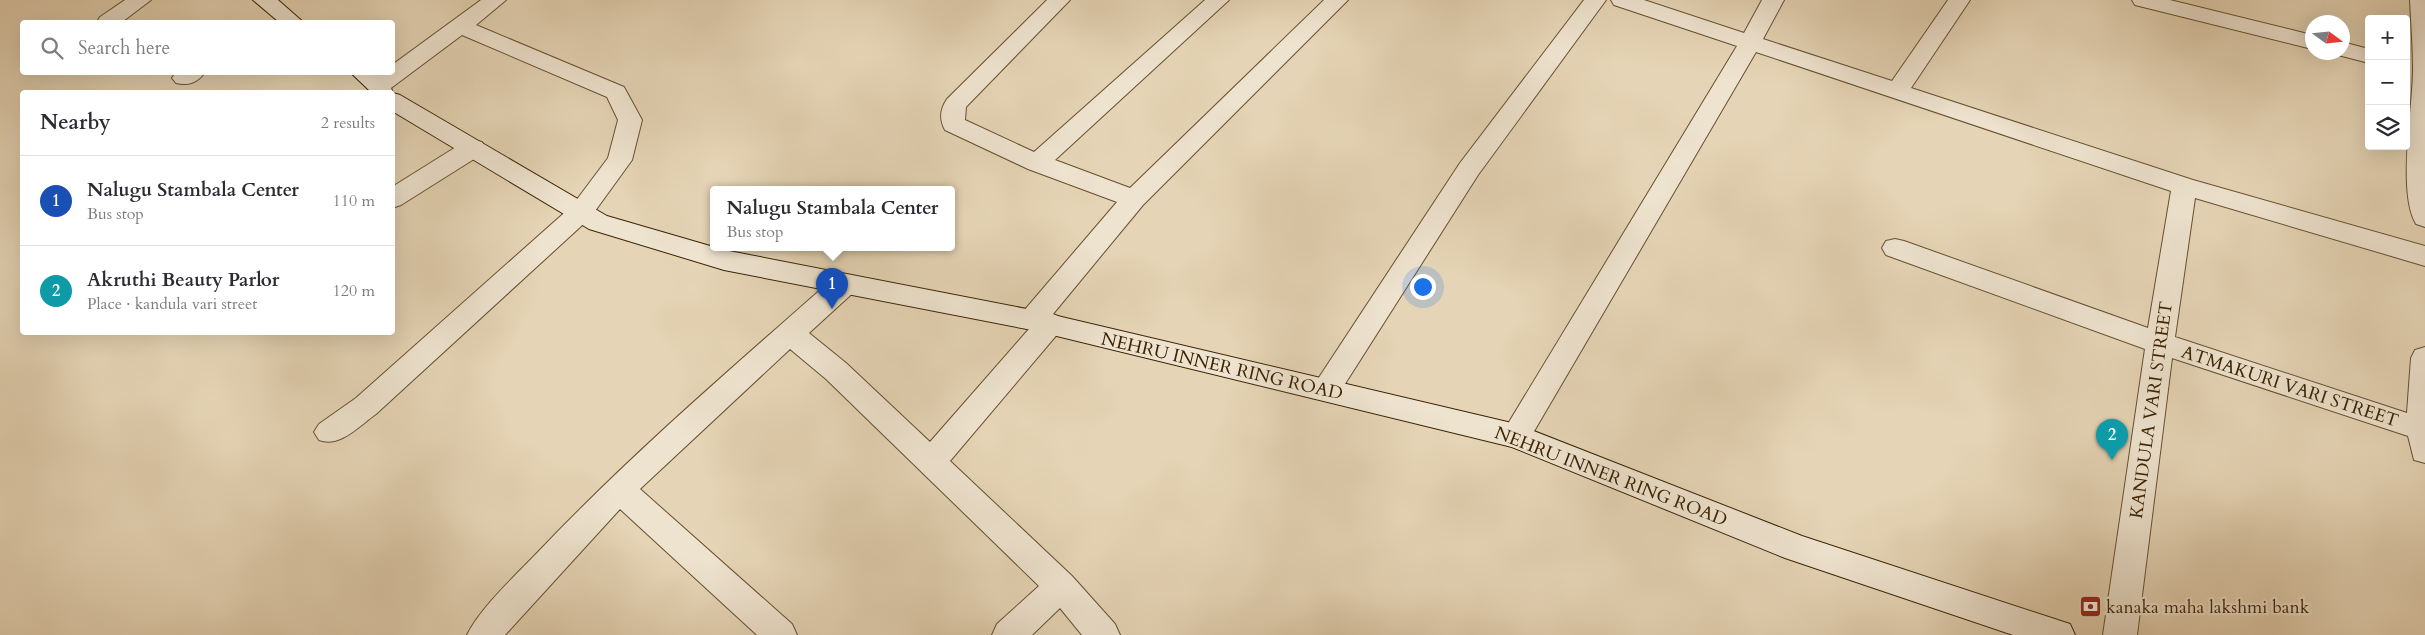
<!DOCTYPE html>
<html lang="en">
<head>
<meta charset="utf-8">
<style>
	body { margin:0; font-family:Cardo,serif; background:#f7f7f7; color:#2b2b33 }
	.controls { position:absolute; right:15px; top:15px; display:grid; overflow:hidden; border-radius:5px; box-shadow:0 5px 20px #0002 }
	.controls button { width:45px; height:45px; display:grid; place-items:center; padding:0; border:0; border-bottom:1px solid #e1e1e2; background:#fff; color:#2b2b33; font:25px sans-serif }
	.compass { position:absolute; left:2305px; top:15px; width:45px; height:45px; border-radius:50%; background:#fff; box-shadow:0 5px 20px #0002; rotate:105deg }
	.you { position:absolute; left:1422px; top:286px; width:18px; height:18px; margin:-12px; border:4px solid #fff; border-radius:50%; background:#1a73e8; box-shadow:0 0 0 8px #1a73e833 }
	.badge { display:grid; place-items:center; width:32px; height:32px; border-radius:50%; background:#8f2418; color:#fff; font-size:16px; font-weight:700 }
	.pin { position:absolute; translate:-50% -41px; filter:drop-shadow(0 1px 2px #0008) }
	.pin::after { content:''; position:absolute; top:26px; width:18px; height:15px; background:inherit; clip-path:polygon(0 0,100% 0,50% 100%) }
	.popup { position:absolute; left:710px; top:186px; width:245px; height:65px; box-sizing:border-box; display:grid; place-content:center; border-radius:5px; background:#fff; filter:drop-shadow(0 1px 4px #0005); font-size:16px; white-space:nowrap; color:#7c7c81 }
	.popup b { font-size:19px; color:#2b2b33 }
	.popup::after { content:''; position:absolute; left:50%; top:100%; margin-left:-10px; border:10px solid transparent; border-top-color:#fff }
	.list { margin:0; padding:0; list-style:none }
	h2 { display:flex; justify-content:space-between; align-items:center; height:65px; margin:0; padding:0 20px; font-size:21px }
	h2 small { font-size:16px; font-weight:400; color:#7c7c81 }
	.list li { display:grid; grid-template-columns:32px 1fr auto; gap:15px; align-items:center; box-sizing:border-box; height:90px; padding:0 20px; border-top:1px solid #e1e1e2 }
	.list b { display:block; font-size:19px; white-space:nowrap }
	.list p { margin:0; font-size:16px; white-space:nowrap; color:#7c7c81 }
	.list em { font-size:16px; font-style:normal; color:#7c7c81 }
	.icon { flex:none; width:28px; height:28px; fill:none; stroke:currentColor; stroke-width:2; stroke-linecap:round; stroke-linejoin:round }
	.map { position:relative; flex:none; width:2425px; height:635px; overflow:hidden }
	.search { position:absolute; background:#fff; box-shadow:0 5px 20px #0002; left:20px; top:20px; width:375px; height:55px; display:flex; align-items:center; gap:12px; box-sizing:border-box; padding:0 18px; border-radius:5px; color:#7c7c81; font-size:19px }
	.panel { position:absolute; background:#fff; box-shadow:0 5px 20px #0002; left:20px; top:90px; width:375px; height:245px; border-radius:5px }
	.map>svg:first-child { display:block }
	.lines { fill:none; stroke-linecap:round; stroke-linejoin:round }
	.street-casing { stroke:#665030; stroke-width:2 }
	.secondary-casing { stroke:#3b2404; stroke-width:2 }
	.street { fill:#eee3cf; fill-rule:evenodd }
	.secondary { fill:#eee3cf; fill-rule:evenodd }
	.labels { text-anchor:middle; stroke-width:4.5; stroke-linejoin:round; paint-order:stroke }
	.street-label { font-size:18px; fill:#3b2404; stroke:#eee3cf }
	.poi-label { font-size:18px; fill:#3b2404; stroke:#eee3cf; text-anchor:start }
</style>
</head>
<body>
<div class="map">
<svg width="2425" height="635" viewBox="0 0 2425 635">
	<rect width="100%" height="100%" fill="#e5d4b5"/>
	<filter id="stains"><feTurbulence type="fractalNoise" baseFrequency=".004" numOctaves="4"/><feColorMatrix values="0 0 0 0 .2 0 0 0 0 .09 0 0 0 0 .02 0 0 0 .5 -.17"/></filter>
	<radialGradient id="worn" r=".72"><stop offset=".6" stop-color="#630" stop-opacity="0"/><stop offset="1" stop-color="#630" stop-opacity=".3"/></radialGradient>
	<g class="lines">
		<defs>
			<path id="street" d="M125,0H151L122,22H97L100,17Z
				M481,0H506L476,25L624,87L642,120L632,160L590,218L376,414C359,426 340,448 319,440L314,432L319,424L356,398L572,206L608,158L618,120L607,97L462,35L387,91H371L367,86C374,76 381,72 392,72V65Z
				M1047,0H1070L966,107L965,120L1034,152L1205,0H1229L1055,160L1130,188L1324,0H1348L1143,205L1053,314L1060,317L1064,324L1060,331L950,461L1072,576L1115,624L1120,635H1082L1060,608L1032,635H992L997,624L1039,586L826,379L790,349L640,489L792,624L797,635H757L620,509L505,635H467C480,608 517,574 538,552C631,454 734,366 835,277L845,274L855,277L858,284L855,291L809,333L846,363L930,442L1029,329L1022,327L1018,320L1022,313L1117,202L1028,169L945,130C939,119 940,109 947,99Z
				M1584,0H1606L1478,175L1336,398L1326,401L1316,398L1312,390L1316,382L1460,163Z
				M1611,0H1644L1744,33L1762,0H1784L1763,39L1892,81L1948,0H1970L1911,88L2193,180L2425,246V266L2195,198L2175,337L2407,413L2411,358L2415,350L2425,347V463L2414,460L2408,436L2172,358L2137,635H2103L2145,349L1886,255L1882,248L1886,241L1895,239L1904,241L2148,328L2171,191L1756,52L1526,445L1516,448L1506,445L1501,436L1506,427L1737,46L1614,5Z
				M2132,0H2170L2312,35V49L2135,5Z
				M2410,0H2425V227L2416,224C2397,193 2413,107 2413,69C2413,46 2411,23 2410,0Z
				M2342,42L2369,49V63L2334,54L2333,52H2342Z
				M205,72C198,83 187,86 176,83L172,78L176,72Z
				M473,140L482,142L485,148L482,154L401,205L392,208V187L464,142Z"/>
			<path id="secondary" d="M253,0H278L303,22H279Z
				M350,72C369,72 387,71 393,93L400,95L607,216L724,250L1032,310L1516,424L1802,536L2070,624L2075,635H2013L1785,558L1512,447L1032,330L724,270L589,229L392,111V92H371Z"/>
		</defs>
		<use href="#street" class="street-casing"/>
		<use href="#secondary" class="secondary-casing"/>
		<use href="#street" class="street"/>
		<use href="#secondary" class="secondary"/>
	</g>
	<defs>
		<symbol id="bank-square" viewBox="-11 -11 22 22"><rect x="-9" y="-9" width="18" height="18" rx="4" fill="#8f2418" stroke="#eee3cf"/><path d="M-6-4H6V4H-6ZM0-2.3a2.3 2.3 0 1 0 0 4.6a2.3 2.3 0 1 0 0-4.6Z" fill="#fff"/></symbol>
	</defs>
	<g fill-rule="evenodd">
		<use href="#bank-square" x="2078" y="594" width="25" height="25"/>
	</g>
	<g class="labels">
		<g class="street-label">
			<text transform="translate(1222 366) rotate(13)" y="6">NEHRU INNER RING ROAD</text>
			<text transform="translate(2290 386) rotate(18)" y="6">ATMAKURI VARI STREET</text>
			<text transform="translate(2151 410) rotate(-82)" y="6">KANDULA VARI STREET</text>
			<text transform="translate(1611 476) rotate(21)" y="6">NEHRU INNER RING ROAD</text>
		</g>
		<g class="poi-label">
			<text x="2106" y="613">kanaka maha lakshmi bank</text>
		</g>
	</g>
	<rect width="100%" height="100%" filter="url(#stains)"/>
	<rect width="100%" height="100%" fill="url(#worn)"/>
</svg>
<div class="controls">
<button>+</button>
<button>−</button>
<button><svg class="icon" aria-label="layers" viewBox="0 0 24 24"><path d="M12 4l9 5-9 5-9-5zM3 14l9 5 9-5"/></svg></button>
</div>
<svg class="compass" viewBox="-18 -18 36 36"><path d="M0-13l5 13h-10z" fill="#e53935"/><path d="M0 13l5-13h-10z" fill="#7c7c81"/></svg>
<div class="you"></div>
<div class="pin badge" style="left:832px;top:309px;background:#1a4fb4">1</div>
<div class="popup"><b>Nalugu Stambala Center</b>Bus stop</div>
<div class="pin badge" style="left:2112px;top:460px;background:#0f9aa8">2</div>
<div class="search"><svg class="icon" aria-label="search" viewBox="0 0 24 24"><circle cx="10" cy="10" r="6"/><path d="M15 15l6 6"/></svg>Search here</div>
<section class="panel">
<h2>Nearby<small>2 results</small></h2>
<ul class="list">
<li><span class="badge" style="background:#1a4fb4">1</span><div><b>Nalugu Stambala Center</b><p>Bus stop</p></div><em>110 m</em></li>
<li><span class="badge" style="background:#0f9aa8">2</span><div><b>Akruthi Beauty Parlor</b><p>Place · kandula vari street</p></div><em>120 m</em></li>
</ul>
</section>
</div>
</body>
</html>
